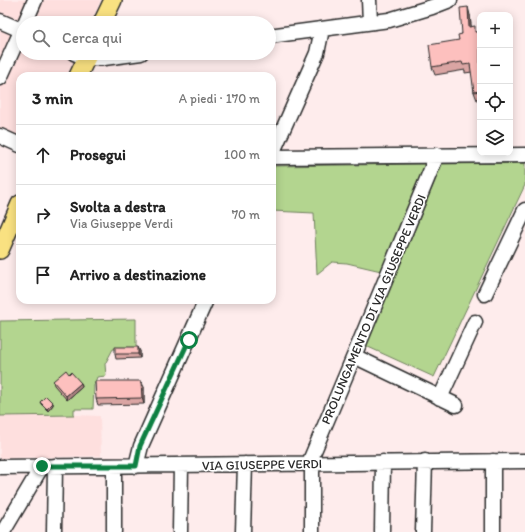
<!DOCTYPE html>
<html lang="it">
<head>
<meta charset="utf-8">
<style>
	body { margin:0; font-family:Itim,sans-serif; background:#f2f2f2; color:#222 }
	.controls { position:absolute; right:12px; top:12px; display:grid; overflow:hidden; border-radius:8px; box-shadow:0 2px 10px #0003 }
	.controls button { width:36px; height:36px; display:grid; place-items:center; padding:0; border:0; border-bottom:1px solid #e0e0e0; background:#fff; color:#222; font:20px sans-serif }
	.stop { position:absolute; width:12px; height:12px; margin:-9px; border:3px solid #0b8043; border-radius:50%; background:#fff }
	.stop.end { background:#0b8043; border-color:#fff; box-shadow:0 1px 4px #0008 }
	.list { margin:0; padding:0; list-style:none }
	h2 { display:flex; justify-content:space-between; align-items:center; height:52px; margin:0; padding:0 16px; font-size:17px }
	h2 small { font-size:13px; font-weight:400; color:#767676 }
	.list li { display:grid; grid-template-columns:26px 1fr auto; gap:12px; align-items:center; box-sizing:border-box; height:60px; padding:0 16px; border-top:1px solid #e0e0e0 }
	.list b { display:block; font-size:15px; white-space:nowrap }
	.list p { margin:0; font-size:13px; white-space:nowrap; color:#767676 }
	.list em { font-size:13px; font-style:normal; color:#767676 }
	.icon { flex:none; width:22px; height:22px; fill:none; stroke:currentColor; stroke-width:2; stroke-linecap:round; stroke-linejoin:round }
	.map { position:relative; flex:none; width:525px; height:532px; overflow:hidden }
	.search { position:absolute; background:#fff; box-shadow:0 2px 10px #0003; left:16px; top:16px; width:260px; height:44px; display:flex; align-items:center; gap:10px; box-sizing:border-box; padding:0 14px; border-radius:22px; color:#767676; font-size:15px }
	.panel { position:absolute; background:#fff; box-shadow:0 2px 10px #0003; left:16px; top:72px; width:260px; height:232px; border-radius:12px }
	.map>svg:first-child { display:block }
	.built { fill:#fedfde }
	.green { fill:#b3d58f; stroke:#6f805d }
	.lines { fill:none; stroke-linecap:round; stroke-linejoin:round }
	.minor-casing { stroke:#2b2b2b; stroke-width:17 }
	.major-casing { stroke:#2b2b2b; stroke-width:20 }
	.minor { stroke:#fff; stroke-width:14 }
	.major { stroke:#f9e181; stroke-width:17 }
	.wall { fill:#daa5a3; stroke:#2b2b2b }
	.shaded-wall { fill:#b18685; stroke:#2b2b2b }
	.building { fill:#fdc0be; stroke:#2b2b2b }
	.route { stroke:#0b8043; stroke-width:5 }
	.labels { text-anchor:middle; stroke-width:3; stroke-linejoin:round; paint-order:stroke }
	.street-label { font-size:13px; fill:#2b2b2b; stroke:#fff }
</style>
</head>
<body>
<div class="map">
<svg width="525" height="532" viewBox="0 0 525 532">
	<rect width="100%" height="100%" fill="#feecec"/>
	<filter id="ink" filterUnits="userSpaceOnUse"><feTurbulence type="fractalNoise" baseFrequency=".025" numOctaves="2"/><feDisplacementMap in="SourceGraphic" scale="8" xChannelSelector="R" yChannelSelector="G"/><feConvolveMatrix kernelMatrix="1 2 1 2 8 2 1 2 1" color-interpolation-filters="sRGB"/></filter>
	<g filter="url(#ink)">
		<path class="built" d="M0,0H101L91,23H23V53H78L67,76H20V140L0,131Z
			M74,415L100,416L101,456L0,458V416Z"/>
		<path class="green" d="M525,163V185L434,377L366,346L442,164Z
			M425,164L427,167L381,271L347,263L332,262L317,274L314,213L272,211V172L275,166Z
			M136,319V349H113L105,364L106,376L97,377L94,385L93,409H74V415L0,416V321Z"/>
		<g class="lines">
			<defs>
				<path id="minor" d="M369,0L370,22
					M0,21L23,31
					M25,23L35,0
					M269,36L389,20L432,7L450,0
					M74,53L87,58H104L141,53
					M0,78L23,27
					M0,136L20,145
					M272,154L317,53L321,34V29
					M272,157L525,155
					M485,294L525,210
					M354,356L456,405
					M440,398L475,322
					M309,463L354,356L437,155
					M114,466V532
					M136,466L141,446L206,300
					M0,467L525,461
					M3,532L42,466
					M54,532L55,466
					M180,532L181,465
					M243,532L245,464
					M312,532V463
					M382,532L383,462
					M423,532L425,461
					M493,532V461"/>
				<path id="major" d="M102,23L113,0
					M78,76L89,53
					M0,250L20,204"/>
			</defs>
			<use href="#minor" class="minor-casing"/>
			<use href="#major" class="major-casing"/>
			<use href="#minor" class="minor"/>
			<use href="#major" class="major"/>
		</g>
		<path class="wall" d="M470,15L471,26L477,32H480V99L477,100L474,92L472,72L465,73V70L435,75L432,67L459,40Z
			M140,351V358L116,359L115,354Z
			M69,374L81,383L82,387L67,400L54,385L53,381Z
			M144,387V404L98,405L96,399Z
			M40,402L53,403V405L48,411L41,404Z"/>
		<path class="shaded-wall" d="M468,7L470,15L472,35L469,27Z
			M138,347L140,351V358L138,354Z
			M141,381L144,387V404L142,398Z
			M81,383L82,387L67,400L66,396Z
			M53,403V405L48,411L47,409Z"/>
		<path class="building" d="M468,7L469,27L475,26V32H480V91L474,92L470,64L463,65L462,62L432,67L429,45L459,40L458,35L462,34L460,8Z
			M115,347H138V354H115Z
			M66,370L69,374L71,372L81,383L66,396L53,381Z
			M95,381H141L142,398L96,399Z
			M46,396L53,403L47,409L40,402Z"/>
	</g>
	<g class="lines" filter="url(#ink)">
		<path class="route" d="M42,466H136L140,446L189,340"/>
	</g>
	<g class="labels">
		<g class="street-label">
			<text transform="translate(373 309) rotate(-67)" y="5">PROLUNGAMENTO DI VIA GIUSEPPE VERDI</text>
			<text transform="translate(262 464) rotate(-1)" y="5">VIA GIUSEPPE VERDI</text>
		</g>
	</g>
</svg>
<div class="controls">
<button>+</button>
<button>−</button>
<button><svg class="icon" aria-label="locate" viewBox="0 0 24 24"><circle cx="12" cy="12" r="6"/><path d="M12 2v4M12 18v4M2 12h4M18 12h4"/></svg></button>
<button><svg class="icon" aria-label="layers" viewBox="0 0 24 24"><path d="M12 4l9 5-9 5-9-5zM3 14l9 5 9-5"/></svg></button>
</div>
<div class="stop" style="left:189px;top:340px"></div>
<div class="stop end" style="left:42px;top:466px"></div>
<div class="search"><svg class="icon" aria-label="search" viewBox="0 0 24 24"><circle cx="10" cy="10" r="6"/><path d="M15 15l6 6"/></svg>Cerca qui</div>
<section class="panel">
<h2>3 min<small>A piedi · 170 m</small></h2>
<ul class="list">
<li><svg class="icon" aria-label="ahead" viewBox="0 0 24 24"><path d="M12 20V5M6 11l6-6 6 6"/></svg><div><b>Prosegui</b></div><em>100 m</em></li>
<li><svg class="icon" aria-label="right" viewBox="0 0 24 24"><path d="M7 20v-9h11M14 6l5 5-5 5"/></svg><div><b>Svolta a destra</b><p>Via Giuseppe Verdi</p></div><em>70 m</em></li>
<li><svg class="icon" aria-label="arrive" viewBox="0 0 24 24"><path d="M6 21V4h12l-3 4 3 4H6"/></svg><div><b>Arrivo a destinazione</b></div></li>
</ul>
</section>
</div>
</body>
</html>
